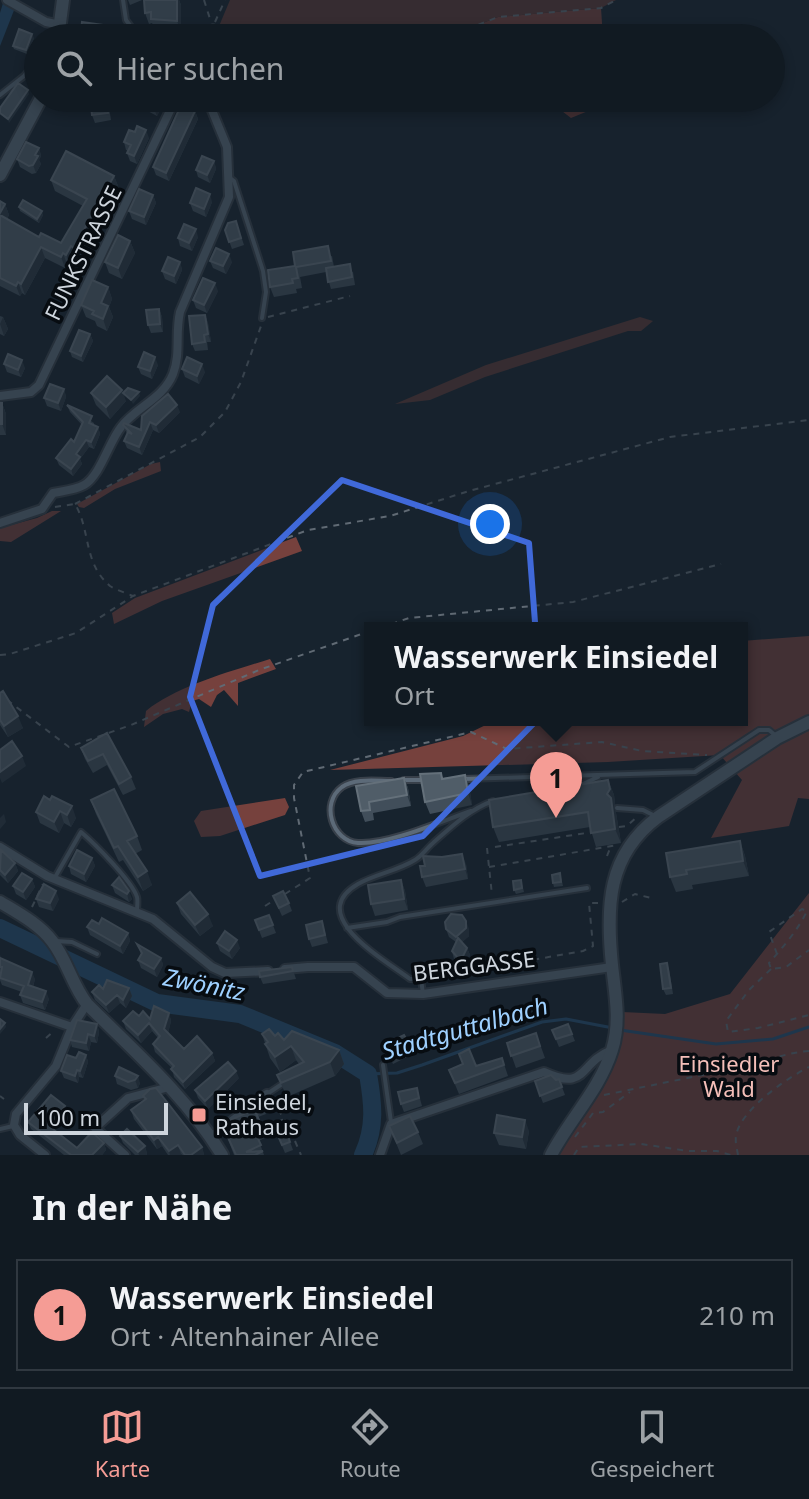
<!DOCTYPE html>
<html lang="de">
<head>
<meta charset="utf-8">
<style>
	body { margin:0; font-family:"Noto Sans",sans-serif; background:#1a232a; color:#f1f3f6 }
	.scale { position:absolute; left:24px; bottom:20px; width:144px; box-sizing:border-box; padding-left:8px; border:4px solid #ced5dd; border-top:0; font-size:22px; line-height:28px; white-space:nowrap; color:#ced5dd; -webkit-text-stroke:6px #070c11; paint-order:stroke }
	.you { position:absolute; left:490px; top:524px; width:28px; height:28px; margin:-20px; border:6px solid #fff; border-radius:50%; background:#1a73e8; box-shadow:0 0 0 12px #1a73e833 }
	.badge { display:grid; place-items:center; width:52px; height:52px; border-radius:50%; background:#f59c95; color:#111; font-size:26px; font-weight:700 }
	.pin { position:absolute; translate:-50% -66px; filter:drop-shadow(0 2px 4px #0008) }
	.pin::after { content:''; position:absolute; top:42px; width:28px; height:24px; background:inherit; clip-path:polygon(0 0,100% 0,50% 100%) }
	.popup { position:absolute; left:364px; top:622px; width:384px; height:104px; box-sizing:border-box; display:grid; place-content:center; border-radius:0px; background:#111a22; filter:drop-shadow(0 2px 6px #0005); font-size:26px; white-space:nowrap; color:#9ca1a5 }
	.popup b { font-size:30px; color:#f1f3f6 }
	.popup::after { content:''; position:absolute; left:50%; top:100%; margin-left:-16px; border:16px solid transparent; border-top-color:#111a22 }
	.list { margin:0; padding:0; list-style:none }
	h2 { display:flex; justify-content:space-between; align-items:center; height:104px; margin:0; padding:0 32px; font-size:34px }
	h2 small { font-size:26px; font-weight:400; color:#9ca1a5 }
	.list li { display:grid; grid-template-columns:52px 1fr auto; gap:24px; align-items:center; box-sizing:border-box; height:112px; margin:0 16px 16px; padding:0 16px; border:2px solid #303840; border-radius:0px }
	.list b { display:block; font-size:30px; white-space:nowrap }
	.list p { margin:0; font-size:26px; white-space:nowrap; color:#9ca1a5 }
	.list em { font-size:26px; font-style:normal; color:#9ca1a5 }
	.icon { flex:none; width:44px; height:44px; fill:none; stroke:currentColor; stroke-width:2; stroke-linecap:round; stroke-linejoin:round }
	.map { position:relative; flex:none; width:809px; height:1155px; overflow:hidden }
	.search { position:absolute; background:#111a22; box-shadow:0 4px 12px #0003; left:24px; right:24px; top:24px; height:88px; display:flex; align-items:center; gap:20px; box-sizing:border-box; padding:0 28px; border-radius:44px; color:#9ca1a5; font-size:30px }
	.sheet { height:232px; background:#111a22 }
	nav { display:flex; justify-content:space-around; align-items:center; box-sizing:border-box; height:112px; border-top:2px solid #303840; background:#111a22; font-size:22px; color:#9ca1a5 }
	nav a { display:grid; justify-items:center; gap:4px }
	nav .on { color:#f59c95 }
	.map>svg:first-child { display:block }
	.green { fill:#5c3835 }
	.forest { fill:#76413d }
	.water { fill:#264f72 }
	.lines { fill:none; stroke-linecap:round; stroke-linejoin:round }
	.stream { stroke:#264f72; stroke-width:3 }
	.river { stroke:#264f72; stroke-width:18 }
	.lane-casing { stroke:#38404a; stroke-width:8 }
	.street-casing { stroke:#38404a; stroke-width:12 }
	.secondary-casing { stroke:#38404a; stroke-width:16 }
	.path { stroke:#606a74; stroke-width:2; stroke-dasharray:6 6; stroke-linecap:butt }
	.lane { stroke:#5c6a78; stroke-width:4 }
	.street { stroke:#5c6a78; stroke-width:8 }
	.secondary { stroke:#5c6a78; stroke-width:12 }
	.wall { fill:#414e5a }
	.shaded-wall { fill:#2a3742 }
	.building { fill:#505d68; stroke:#64707a; stroke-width:2 }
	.marked { fill:none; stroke:#4069d9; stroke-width:6; stroke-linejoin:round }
	.poi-dot { fill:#f59c95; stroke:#070c11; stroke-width:3 }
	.labels { text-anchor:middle; stroke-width:7; stroke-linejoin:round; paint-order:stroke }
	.street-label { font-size:22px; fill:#ced5dd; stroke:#070c11 }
	.park-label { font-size:22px; fill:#f4bfb9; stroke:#070c11 }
	.poi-label { font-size:22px; fill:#ced5dd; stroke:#070c11; text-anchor:start }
	.water-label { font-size:24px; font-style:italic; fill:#9ed0ff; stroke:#070c11 }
</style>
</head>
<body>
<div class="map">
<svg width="809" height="1155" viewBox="0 0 809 1155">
	<rect width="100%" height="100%" fill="#17232e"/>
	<path class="green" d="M230,0H616L601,8L498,17L445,38H214Z
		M640,317L653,321L641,331H628L485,377L430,400L395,404L486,365Z"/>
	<path class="forest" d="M601,8L603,38H445L498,17Z
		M533,98H612L610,102L571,118L558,108L537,102Z
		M160,462L161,471L115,489L84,508L79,507L77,504L151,464Z
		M52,511H61L11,542L0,541V528L37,518Z
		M296,537L302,551L162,601L114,624L112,613L135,598Z
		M809,636V799L798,798L789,826L711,838L742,780L720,755L608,762L330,770L463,736L496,720H742V641Z
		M270,659L276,669L238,683V706L224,690L217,695L211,707L199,699L192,701L189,712L182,709L163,714L144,727L146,711C177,686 232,671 270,659Z
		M285,798L289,807L285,815L220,836L201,837L194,821L201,811Z
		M809,893V1155H554L589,1100L622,1012L665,1014L730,994Z"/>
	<path class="water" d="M4,0H18L0,46V13Z"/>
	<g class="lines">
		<path class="stream" d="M620,1030L716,1044L773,1039L809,1027
			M368,1074L397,1073L422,1065L542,1022L566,1019L613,1028"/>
		<path class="river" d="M0,928L157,1003L240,1014L335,1053L368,1074C373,1103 376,1127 363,1155"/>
		<defs>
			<path id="lane" d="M123,0L126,20L135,32L134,38
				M135,32L156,35
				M209,38L213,27
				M0,95L24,76L38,59
				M230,178L234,181L263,271L266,292L262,318
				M464,779L695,772L759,730H769L776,736
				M404,780H427
				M391,781C376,781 355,778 342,787C320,803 332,841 358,843C388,845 442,821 471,811
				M557,789L583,784L598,777
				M617,808L643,810L655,816
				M54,879L81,832C94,843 132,881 137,897C138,900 137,908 137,910
				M347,928L387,922L400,917L587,888
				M55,941L72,942L97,954
				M421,979L481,969
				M423,994L421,979H410C385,960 304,915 358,884C376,874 397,871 415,860C422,856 427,848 433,843C451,827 470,809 493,801
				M383,1065L391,1122
				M267,1094L285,1082
				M0,1129L13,1126"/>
			<path id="street" d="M7,0L46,22L61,25
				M0,396L31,392L39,385L176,98
				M0,523L42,509L53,493C63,491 75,490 84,485C100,476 109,442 121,427C136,407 163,399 173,374C181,353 175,334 180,312L229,197L227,147L207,98
				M0,847L47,876L153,919L212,967L225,973L268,971
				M285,969L308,967H354L387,993L423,994L612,967
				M0,1002L72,1027L87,1004
				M211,1137L267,1094
				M45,1155L20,1135L14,1125L16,1114L56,1066L72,1027
				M125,1155L95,1128L128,1098L169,1087
				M380,1155L391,1124L544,1072C588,1092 578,1063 612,1050"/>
			<path id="secondary" d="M58,38L63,0
				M0,175L41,98
				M0,902C18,913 39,924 52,941C67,960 72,985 87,1004C134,1051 187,1097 222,1155
				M551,1155C570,1119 600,1089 612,1050C621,1022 615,993 612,965C606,907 607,855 658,817L777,738L809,722"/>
		</defs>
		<use href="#lane" class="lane-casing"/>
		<use href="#street" class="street-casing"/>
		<use href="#secondary" class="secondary-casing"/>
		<path class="path" d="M204,0L211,22
			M215,22L225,0
			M43,38L44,31
			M445,38L498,17L601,8L616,0
			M268,317L350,296
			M75,504L200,437L225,412L241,382L261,326
			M55,507L75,504C91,531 83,563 110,586C116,590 126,593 133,596
			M380,628L409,618L573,602L721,564
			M0,655L10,654L76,633L133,596L308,530L390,516L469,491L670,437L809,420
			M7,700L69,747L131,725L259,670L370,631
			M619,827L627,826L637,817
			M495,847L593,832
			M487,848L492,895
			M607,856L611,846
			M489,867L618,845
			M285,894L310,878L294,798V785L303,772L471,732L507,749L602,742L642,751L707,755
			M622,902L635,894L655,899
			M265,906L276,899
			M32,907L43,884
			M777,954L769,932L802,909L807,911C798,930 783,947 769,963L771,969L786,967L809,950
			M486,968L583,951L593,946L589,903H598
			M771,969L749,990L726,1021L728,1032L758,1028L809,1015
			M46,1038L54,1031
			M604,1095L717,1072C749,1070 777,1053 809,1051
			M0,1096L4,1099
			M272,1099L289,1127L301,1155
			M575,1137L593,1113L603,1112L630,1092
			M574,1155L579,1147L641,1144L688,1151H717L731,1155
			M738,1155C737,1149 735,1142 736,1136C740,1110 787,1078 809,1067"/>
		<use href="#lane" class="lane"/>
		<use href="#street" class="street"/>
		<use href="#secondary" class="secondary"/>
	</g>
	<path class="wall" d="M128,0H142L130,5Z
		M144,0H179L181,5V32L155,30L152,23L149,24L145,13Z
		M34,38L27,54L14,49L13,46Z
		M143,98H163L164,102L157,116L144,109L141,102Z
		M108,101L111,120L95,123L92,115Z
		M195,111L198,119L169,181L156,175L153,167Z
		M149,138L137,164L130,161L127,153L128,151L126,150L124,142Z
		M39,148L41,156L39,160L41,164L36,173L32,174L20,167L17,159Z
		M214,161L216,169L210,183L198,177L196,170Z
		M114,176L118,186L78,259L74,257L70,266L67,264L65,268L45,258L25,295L22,293L20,296L0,286V201L5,204L9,215L7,219L39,237L61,243L83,206L55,191L51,180Z
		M153,195L156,203L146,225L132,219L129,211Z
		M212,202L206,217L193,211L190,203Z
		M19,207L43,215L39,223L20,211Z
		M236,221L244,245L232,249L225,230Z
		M198,237L192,251L180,246L178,238Z
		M130,241L135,253L122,279L109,273L105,262Z
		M332,256L334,267L353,272L355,285L331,289L326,272L300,277L302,288L296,289L297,293L274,297L270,287L295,266Z
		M210,261L232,262L226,274L213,268Z
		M180,262L182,270L176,284L165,279L162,271Z
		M108,287L112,299L109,307L113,317L107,331L97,326L95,321L86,317L81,305Z
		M218,291L207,313L196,308L193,300Z
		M159,309L162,317L163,332L151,333L148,325Z
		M205,315L208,323L211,342H207L208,350L195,351L192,344Z
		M0,316L3,317L8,329L4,336L0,334Z
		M90,334L93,341L83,362L72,357L70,351Z
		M4,364L25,368L21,377L7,372Z
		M158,365L152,379L141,374L138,367Z
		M182,369L205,372L199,384L185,377Z
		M64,389L66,397L61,411L47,406L44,398Z
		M91,393L126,401L110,419L96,405Z
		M0,403H2L6,414V435H0Z
		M67,405L94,423V425L98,427L100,434L94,449L89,447L80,459L82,464L73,476L59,465L56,458L74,442L82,425L70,412Z
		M180,412L159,433L153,430L142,455L127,448L124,441L127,434L123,425L141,430L142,416Z
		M0,693L23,728L8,737L0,725Z
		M107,733L131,777L136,789L123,795L107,765L93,773L85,759L81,748Z
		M441,773L443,778L465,775L469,786L472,805L430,814L425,802Z
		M404,778L408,788L411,806L373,813L374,820L365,822L361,811L356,786Z
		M608,780L614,795L615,804L614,806L616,813L621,843L596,847L590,827L499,842L493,827Z
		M50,800L76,818L71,827L64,823L59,833L40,823L36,812Z
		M91,800L137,836L142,850L135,854L152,885L143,891L123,860L119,862L96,814Z
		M740,841L745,856L749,876L692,885L693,889L676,892L670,877Z
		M0,851L15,863L18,871L8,883L0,875Z
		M92,858L95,866L86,882L71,874L69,866Z
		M466,864L468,879L426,887L422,877Z
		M560,873L563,886L554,887L553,883Z
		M119,877L132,899L129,902L115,893L112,885Z
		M32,879L35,887L26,900L16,894L13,886Z
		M401,880L405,891L408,910L375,916L371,904Z
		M521,880L524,892L516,894L514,890Z
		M273,896L289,903L292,911L282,916Z
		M36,899H59L53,911L39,907Z
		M177,903L213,926L200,936L181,914Z
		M269,915L276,933L262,938L255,920Z
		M322,921L328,943L312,947L309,939Z
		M99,924L128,933L130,941L123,954L90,935L87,927Z
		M446,929H469V936L462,942L467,948L470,955L466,964L460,965L454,959L452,951L456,942L449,937Z
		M217,943L240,948L232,959L220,951Z
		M137,944L161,958L163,965L157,977L141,968L138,960L141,954Z
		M0,955L1,959L35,979L33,987L49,999L45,1010L23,1003L20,995L22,992L2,985L0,980Z
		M667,963L669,969L673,994L666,995L663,989Z
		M292,967L296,979L263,984L260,977Z
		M129,988L132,996L126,1008L120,1003L109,1013L95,1000L92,992L103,989Z
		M169,1013L171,1021L168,1033L184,1049L212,1053L215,1061L185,1089L174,1077L172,1068L155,1052L153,1044L158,1038L152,1031L141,1043L126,1029L123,1021L139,1016L150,1019Z
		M97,1024L99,1032L97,1043L91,1042L89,1051L72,1047L70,1040Z
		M568,1024L575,1041L559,1047L552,1030Z
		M536,1033L545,1058L516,1068L507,1043Z
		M262,1034L275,1036L284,1040L339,1050L344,1064L335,1076L287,1097L277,1075L299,1064L296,1060L280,1072L270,1058Z
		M385,1044L410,1046L413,1054L393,1064Z
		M86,1055L88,1062L83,1078L79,1077L78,1083L64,1078L61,1071L76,1058Z
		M502,1058L508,1076L459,1094L449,1070L476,1066Z
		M119,1067L140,1083L138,1088L131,1090L117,1084L115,1076Z
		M239,1078L208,1109L198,1098L195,1090Z
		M559,1079L565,1095L543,1103L535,1081Z
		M417,1088L422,1106L404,1112L401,1104Z
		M143,1096L202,1147L204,1155H182L181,1154L180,1155H168L162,1146L157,1149L134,1119L131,1110L144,1100Z
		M261,1103L266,1114L258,1117L266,1137L259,1141L264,1155H234L222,1124L254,1109Z
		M68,1114L54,1130L77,1148L104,1143L106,1150L102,1155H64L31,1129L28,1122Z
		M282,1120L293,1150L285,1153L273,1124Z
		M389,1126L418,1132L423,1144L401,1155Z
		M529,1131L526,1149L499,1145L494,1133Z
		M120,1136L145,1146L147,1154L146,1155H135L123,1143Z"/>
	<path class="shaded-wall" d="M177,0H179L181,5V32L177,21Z
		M32,34L34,38L27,54L26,50Z
		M28,90L29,94L9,123L8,119Z
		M159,98H163L164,102L157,116L154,109Z
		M195,111L198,119L169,181L166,173Z
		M146,130L149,138L137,164L134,156Z
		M39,148L41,156L39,160L41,164L36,173L33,165L35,155Z
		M214,161L216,169L210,183L207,175Z
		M114,176L118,186L78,259L74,248Z
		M210,194L212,202L206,217L204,209Z
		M153,195L156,203L146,225L144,217Z
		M5,204L9,215L3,225L0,213Z
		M42,211L43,215L39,223L37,219Z
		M196,229L198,237L192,251L189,243Z
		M130,241L135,253L122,279L118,268Z
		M71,246L74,257L70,266L66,255Z
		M41,247L45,258L25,295L21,284Z
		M63,253L67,264L65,268L61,257Z
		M229,254L232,262L226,274L223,266Z
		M180,262L182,270L176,284L174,276Z
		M18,282L22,293L20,296L16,286Z
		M215,283L218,291L207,313L204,305Z
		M108,287L112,299L109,307L113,317L107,331L103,319L101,303Z
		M159,309L162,317L163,332L160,324Z
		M205,315L208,323L211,342L208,334Z
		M3,317L8,329L4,336L0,324Z
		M90,334L93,341L83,362L81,356Z
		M155,357L158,365L152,379L150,371Z
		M22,360L25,368L21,377L18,370Z
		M202,364L205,372L199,384L197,376Z
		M64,389L66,397L61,411L58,403Z
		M122,390L126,401L110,419L106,407Z
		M139,392L140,396L133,404L131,400Z
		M2,403L6,414V435L2,424Z
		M177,405L180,412L159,433L156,425Z
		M150,422L153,430L142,455L139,447Z
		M98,427L100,434L94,449L91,442Z
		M86,440L89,447L80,459L82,464L73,476L71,469L76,454Z
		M18,716L23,728L8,737L4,726Z
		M22,756L26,766L2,783L0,778V772Z
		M465,775L469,786L472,805L468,793Z
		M404,778L408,788L411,806L407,795Z
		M608,780L614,795L615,804L614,806L616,813L621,843L615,829L607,794Z
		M72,806L76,818L71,827L67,815Z
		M60,811L64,823L59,833L54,822Z
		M4,814L6,822L0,829V818Z
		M740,841L745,856L749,876L743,861Z
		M462,854L466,864L468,879L465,869Z
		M92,858L95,866L86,882L84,874Z
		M15,863L18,871L8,883L5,875Z
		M147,871L152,885L143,891L138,877Z
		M32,879L35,887L26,900L23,892Z
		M401,880L405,891L408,910L404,899Z
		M56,891L59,899L53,911L50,903Z
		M129,891L132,899L129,902L127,894Z
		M208,914L213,926L200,936L195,925Z
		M466,921L469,929V936L459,945L456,937Z
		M128,933L130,941L123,954L120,946Z
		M237,940L240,948L232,959L229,951Z
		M467,948L470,955L466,964L463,956Z
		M161,958L163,965L157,977L154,969Z
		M32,972L35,979L31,993L28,985Z
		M129,988L132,996L126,1008L123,1000Z
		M46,991L49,999L45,1010L42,1002Z
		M117,995L120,1003L109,1013L106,1005Z
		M169,1013L171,1021L167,1037L164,1029Z
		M5,1023L6,1027L0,1034V1029Z
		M149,1023L152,1031L141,1043L138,1035Z
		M97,1024L99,1032L97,1043L94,1036Z
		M88,1034L91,1042L89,1051L86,1043Z
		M291,1046L296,1060L280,1072L275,1057Z
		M339,1050L344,1064L335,1076L330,1062Z
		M212,1053L215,1061L185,1089L183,1082Z
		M86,1055L88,1062L83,1078L80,1071Z
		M77,1070L79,1077L78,1083L75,1076Z
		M236,1071L239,1078L208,1109L205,1101Z
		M138,1076L140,1083L138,1088L135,1080Z
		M65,1106L68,1114L51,1134L49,1126Z
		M525,1120L529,1131L526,1149L522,1137Z
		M158,1137L162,1146L157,1149L154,1140Z
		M104,1143L106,1150L102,1155H92Z
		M178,1145L181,1154L180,1155H170L169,1151Z
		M145,1146L147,1154L146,1155H139L138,1152Z
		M202,1147L204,1155H191Z"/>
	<path class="building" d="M144,0H177V21L151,19V12L145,13Z
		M82,22L104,25L103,32L116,26L122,36L118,38H80Z
		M19,29L32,34L26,50L13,46Z
		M151,32L168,35V38H151Z
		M18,83L28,90L8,119L0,113V108Z
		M90,98H105L108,113L92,115Z
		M143,98H159L154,109L141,102Z
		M181,105L195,111L166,173L153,167Z
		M137,126L146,130L134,156L127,153L131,145L124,142L129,130L135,132Z
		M26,142L39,148L35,155L38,156L33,165L29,166L17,159Z
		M66,151L114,176L74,248L71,246L66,255L63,253L61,257L41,247L21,284L18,282L16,286L0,278V215L39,237L41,233L61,243L87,199L51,180Z
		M202,156L214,161L207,175L196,170Z
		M196,188L210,194L204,209L190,203Z
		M139,189L153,195L144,217L129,211Z
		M23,200L42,211L37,219L19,207Z
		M0,201L5,204L0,213Z
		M236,221L241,238L229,242L225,230L228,223Z
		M184,224L196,229L189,243L178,238Z
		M118,235L130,241L118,268L105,262Z
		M328,246L331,261L296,267L298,278L292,279L293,283L270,287L268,270L295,266L293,252Z
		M216,248L229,254L223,266L210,261Z
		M168,257L180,262L174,276L162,271Z
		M350,264L352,277L328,282L326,268Z
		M203,278L215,283L204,305L193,300Z
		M92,280L108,287L101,303L108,306L103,319L92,314L94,311L81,305Z
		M159,309L160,324L148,325L146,310Z
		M205,315L208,334L204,335L205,342L192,344L189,316Z
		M79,330L90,334L81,356L70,351Z
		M144,352L155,357L150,371L138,367Z
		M8,354L22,360L18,370L4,364Z
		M187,357L202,364L197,376L182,369Z
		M107,376L122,390L106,407L91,393Z
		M50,384L64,389L58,403L44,398Z
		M128,388L139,392L131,400L123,393Z
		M168,394L177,405L156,425L150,422L139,447L124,441L128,432L132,434L123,425L124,423L141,430L142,416Z
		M0,403H2V424H0Z
		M67,405L92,416L89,423L98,427L91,442L86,440L76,454L80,457L71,469L56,458L71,439L74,442L83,422Z
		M3,691L18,716L4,726L0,720V693Z
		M107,733L131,777L119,784L103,754L88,761L81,748Z
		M12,741L22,756L0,772V750Z
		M441,773L442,779L465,775L468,793L425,802L420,774Z
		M404,778L407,795L369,802L370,810L361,811L356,786Z
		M608,780L610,789L607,794L611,798L615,829L591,833L588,812L493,827L489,800Z
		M114,789L137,836L127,841L147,871L138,877L118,846L114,848L91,800Z
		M44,796L50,800L52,796L72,806L67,815L60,811L54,822L36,812Z
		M740,841L743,861L686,870L687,874L670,877L666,853Z
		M1,850L15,863L5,875L0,870Z
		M77,850L92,858L84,874L69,866Z
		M462,854L465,869L422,877L420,866H425L423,856L442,857Z
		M22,873L32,879L23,892L13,886Z
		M560,873L561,882L553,883L552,875Z
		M119,877L129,891L127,894L112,885Z
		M401,880L404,899L371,904L368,885Z
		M521,880L522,888L514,890L513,881Z
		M44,884L56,891L50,903L36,899Z
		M283,891L289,903L279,908L273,896Z
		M190,892L208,914L195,925L177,903Z
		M451,914L462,915L466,921V928L456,937L446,929L445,922Z
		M269,915L273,925L259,930L255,920Z
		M102,918L128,933L120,946L87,927L92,920L99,924Z
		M322,921L325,935L309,939L306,925Z
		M225,931L237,940L229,951L217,943Z
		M458,938L467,948L463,956L457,957L452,951Z
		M137,944L161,958L154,969L138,960L142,953Z
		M0,958L32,972L28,985L46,991L42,1002L20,995L24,986L0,978L2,967H0Z
		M667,963L671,988L663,989L660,964Z
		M292,967L293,971L260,977L259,971Z
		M107,980L129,988L123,1000L117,995L106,1005L92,992L99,985L103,989Z
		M154,1006L169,1013L164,1029L184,1049L197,1036L212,1053L183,1082L171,1069L174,1066L153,1044L160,1036L149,1023L138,1035L123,1021L133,1011L139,1016L143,1011L150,1019Z
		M0,1019L5,1023L0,1029Z
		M77,1020L97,1024L94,1036L88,1034L86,1043L70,1040Z
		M568,1024L572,1034L556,1039L552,1030Z
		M269,1029L275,1036L278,1033L284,1040L292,1031L339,1050L330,1062L281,1083L277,1075L304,1062L291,1046L275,1057L265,1044L268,1042L262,1034Z
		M536,1033L540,1046L511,1056L507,1043Z
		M404,1035L410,1046L390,1056L385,1044Z
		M469,1049L476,1066L502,1058L504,1065L455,1083L449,1070L463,1064L459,1054Z
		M79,1052L86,1055L80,1071L77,1070L75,1076L61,1071L67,1055L76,1058Z
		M228,1062L236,1071L205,1101L195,1090Z
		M119,1067L138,1076L135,1080L128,1082L115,1076Z
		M551,1075L556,1080L559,1079L562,1087L540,1096L535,1081Z
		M156,1088L202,1147L191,1155H185L178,1145L169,1151L158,1137L154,1140L131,1110L146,1099L143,1096L150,1089Z
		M417,1088L419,1098L401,1104L398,1092Z
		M51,1095L65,1106L49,1126L77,1148L92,1132L104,1143L92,1155H71L28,1122Z
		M261,1103L264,1110L257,1114L254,1108Z
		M254,1109L260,1122L252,1126L261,1145L246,1152L263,1151L255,1155H236L222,1124Z
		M497,1115L525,1120L522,1137L494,1133Z
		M410,1116L418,1132L397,1143L389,1126Z
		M282,1120L290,1142L282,1145L273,1124Z
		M127,1129L145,1146L138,1152L120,1136Z"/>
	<path d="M0 0H809V1155H0ZM342,480L529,543L542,715L423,836L260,876L190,697L213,605Z" fill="#17232e" fill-opacity=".55" fill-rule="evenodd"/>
	<path class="marked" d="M342,480L529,543L542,715L423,836L260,876L190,697L213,605Z"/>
	<rect class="poi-dot" x="191" y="1107" width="16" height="16" rx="4"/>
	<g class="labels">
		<g class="street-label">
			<text transform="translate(83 253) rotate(-64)" y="8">FUNKSTRASSE</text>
			<text transform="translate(474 966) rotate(-7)" y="8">BERGGASSE</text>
		</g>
		<g class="park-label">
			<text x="729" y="1072">Einsiedler<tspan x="729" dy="25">Wald</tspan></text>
		</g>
		<g class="poi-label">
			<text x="215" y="1110">Einsiedel,<tspan x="215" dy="25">Rathaus</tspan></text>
		</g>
		<g class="water-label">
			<text transform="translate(204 985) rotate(11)" y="8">Zwönitz</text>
			<text transform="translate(465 1029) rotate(-16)" y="8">Stadtguttalbach</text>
		</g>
	</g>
</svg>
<div class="scale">100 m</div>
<div class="you"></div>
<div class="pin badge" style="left:556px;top:818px">1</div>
<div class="popup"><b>Wasserwerk Einsiedel</b>Ort</div>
<div class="search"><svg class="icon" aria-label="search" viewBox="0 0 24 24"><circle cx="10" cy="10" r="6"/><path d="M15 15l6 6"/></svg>Hier suchen</div>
</div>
<section class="sheet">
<h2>In der Nähe<small></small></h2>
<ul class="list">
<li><span class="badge">1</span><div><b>Wasserwerk Einsiedel</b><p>Ort · Altenhainer Allee</p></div><em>210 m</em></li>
</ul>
</section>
<nav>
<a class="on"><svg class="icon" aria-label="map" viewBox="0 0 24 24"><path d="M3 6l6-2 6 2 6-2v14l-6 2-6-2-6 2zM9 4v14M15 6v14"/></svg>Karte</a>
<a><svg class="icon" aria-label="directions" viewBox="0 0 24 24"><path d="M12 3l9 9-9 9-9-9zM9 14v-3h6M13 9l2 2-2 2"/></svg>Route</a>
<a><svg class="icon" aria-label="saved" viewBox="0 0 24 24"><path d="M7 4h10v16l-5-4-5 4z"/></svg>Gespeichert</a>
</nav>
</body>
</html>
